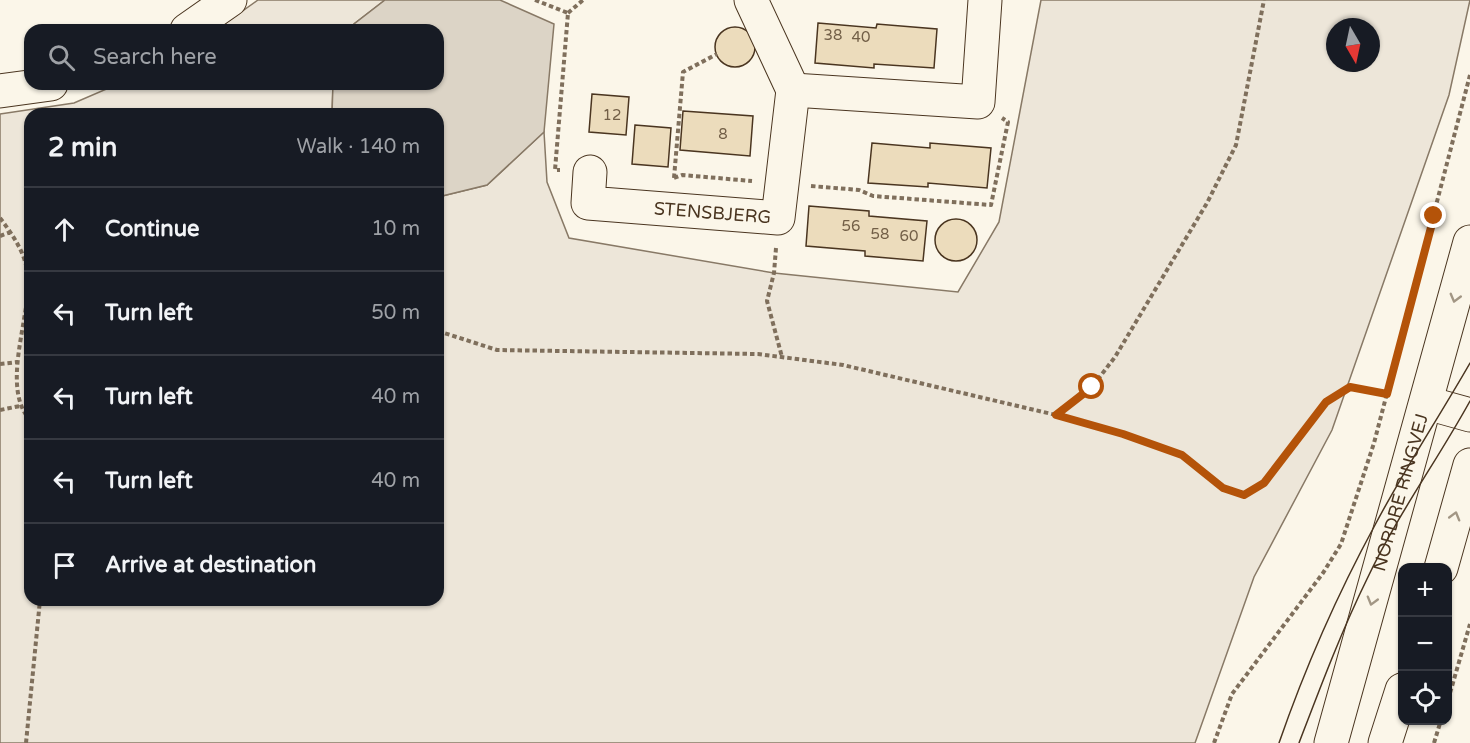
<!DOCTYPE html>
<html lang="en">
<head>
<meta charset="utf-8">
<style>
	body { margin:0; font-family:"Varela Round",sans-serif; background:#242831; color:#f1f3f6 }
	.controls { position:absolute; right:18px; bottom:18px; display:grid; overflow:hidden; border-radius:12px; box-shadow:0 2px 4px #0004 }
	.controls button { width:54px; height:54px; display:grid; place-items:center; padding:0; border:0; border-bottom:2px solid #363941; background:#171b24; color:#f1f3f6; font:30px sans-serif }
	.compass { position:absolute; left:1326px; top:18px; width:54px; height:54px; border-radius:50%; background:#171b24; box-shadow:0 2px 4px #0004; rotate:171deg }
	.stop { position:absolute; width:18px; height:18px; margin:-14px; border:4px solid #b45309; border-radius:50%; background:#fff }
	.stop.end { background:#b45309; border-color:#fff; box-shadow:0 2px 6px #0008 }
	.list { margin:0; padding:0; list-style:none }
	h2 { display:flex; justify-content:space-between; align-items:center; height:78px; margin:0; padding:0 24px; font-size:26px }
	h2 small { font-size:20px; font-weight:400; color:#9ea1a6 }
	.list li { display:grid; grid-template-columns:39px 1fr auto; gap:18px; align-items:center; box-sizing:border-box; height:84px; padding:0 24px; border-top:2px solid #363941 }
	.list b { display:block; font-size:22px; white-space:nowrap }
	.list em { font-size:20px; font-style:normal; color:#9ea1a6 }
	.icon { flex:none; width:33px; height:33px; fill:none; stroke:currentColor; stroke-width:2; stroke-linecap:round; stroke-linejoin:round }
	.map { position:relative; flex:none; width:1470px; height:743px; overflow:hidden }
	.search { position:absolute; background:#171b24; box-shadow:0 2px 4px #0004; left:24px; top:24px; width:420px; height:66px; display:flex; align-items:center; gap:15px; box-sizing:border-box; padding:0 21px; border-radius:18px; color:#9ea1a6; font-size:22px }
	.panel { position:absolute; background:#171b24; box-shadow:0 2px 4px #0004; left:24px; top:108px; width:420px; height:498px; border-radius:18px }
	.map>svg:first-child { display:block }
	.green { fill:#ede6d9; stroke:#887966; stroke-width:1.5; fill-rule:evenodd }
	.water { fill:#dcd4c6; stroke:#887966; stroke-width:1.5 }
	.building { fill:#ecdcbc; stroke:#4a3520; stroke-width:1.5 }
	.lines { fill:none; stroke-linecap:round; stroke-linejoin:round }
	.minor-casing { stroke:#4a3520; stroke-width:35 }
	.major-casing { stroke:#4a3520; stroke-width:35 }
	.path { stroke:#7f6f5c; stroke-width:4; stroke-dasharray:4.5 3; stroke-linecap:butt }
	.minor { stroke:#fbf6e9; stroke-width:33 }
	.major { stroke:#fbf6e9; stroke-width:33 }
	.tram { stroke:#4a3520; stroke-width:1.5 }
	.oneway { stroke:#a29684 }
	.route { stroke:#b45309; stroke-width:8 }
	.labels { text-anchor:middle; stroke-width:4.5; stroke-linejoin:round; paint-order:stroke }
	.number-label { font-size:15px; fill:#725f47 }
	.street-label { font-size:18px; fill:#4a3520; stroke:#fbf6e9 }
</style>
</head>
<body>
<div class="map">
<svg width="1470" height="743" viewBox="0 0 1470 743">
	<rect width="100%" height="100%" fill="#fbf6e9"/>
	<path class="green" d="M258,0H385L354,24L352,30H216Z
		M1041,0H1470L1449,95L1332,430L1254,577L1195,743H0V114L74,103L118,84H333L332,114H30V600H438V197L487,185L544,132L547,182L569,238L774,273L958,292L999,222ZM1335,27H1371V63H1335Z"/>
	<path class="water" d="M385,0H500L554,24L544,132L487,185L438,197V114H332L333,84H438V30H352L354,24Z"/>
	<path class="building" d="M818,23L876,28L877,24L937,29L934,68L874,64V68L815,63Z
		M715 47a20 20 0 1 1 40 0a20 20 0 1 1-40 0Z
		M592,94L629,97L626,135L589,132Z
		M683,111L753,116L750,156L680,150Z
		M635,125L671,128L668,167L632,164Z
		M872,143L930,148V143L991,148L987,188L928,183V187L868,183Z
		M809,206L869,211V216L927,221L923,261L865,256V251L806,246Z
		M935 240a21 21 0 1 1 42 0a21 21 0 1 1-42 0Z"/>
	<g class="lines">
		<defs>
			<g id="minor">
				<path d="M187,30L230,0"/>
				<path d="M793,90L978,102L985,0"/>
				<path d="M0,91L51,84"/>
				<path id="s1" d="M590,172L588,203L778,218L793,90L751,0"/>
				<path d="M1427,403L1470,415"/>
			</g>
			<g id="major">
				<path d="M1441,568L1470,465"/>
				<path id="s2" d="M1331,743L1470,242"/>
				<path d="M1385,743L1402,690"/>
			</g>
		</defs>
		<use href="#minor" class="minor-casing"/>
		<use href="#major" class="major-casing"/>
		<path class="path" d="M535,0L568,13L555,170H560
			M568,13L583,0
			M674,178L682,175L752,181
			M674,178L683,72L717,54
			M811,186L859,190L873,196L991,205L1008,122L1002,118
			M0,218C13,235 26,254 28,276C31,317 0,387 30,420
			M0,236L11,232
			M776,248L774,273L767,301L782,357
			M438,331L497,350L758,354L843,365L1056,415L1092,387L1115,357L1207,203L1236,145L1264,0
			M0,364L18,362
			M0,410L20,406
			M1057,415L1123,434L1182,455L1223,488L1244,495L1264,483L1326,402L1350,387L1387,394
			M1448,700L1470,624
			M26,743L40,600
			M1214,743L1232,694L1323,573L1341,544L1374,443L1470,75
			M1434,743L1441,720"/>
		<use href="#minor" class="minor"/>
		<use href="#major" class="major"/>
		<path class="tram" d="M1279,743C1305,668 1337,595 1375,525C1404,470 1439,417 1470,363
			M1299,743C1320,688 1341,632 1367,579C1396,517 1437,461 1470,401"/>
	</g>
	<defs><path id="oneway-chevron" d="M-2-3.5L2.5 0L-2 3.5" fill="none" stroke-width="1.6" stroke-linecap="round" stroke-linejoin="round" transform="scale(1.5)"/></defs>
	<g class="oneway">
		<use href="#oneway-chevron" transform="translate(1455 298) rotate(105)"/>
		<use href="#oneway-chevron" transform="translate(1455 516) rotate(-74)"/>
		<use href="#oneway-chevron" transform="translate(1372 601) rotate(106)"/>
	</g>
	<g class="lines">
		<path class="route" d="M1092,387L1056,415L1123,434L1182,455L1223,488L1244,495L1264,483L1326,402L1350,387L1387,394L1434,216"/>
	</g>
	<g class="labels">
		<g class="number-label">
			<text x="833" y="40">38</text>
			<text x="861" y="42">40</text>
			<text x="612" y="120">12</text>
			<text x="723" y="139">8</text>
			<text x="851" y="231">56</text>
			<text x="880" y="239">58</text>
			<text x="909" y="241">60</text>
		</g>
		<g class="street-label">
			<text dy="6" stroke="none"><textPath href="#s1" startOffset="156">STENSBJERG</textPath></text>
			<text dy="6" stroke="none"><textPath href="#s2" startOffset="260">NORDRE RINGVEJ</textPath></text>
		</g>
	</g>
</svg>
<div class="controls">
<button>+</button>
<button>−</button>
<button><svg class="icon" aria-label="locate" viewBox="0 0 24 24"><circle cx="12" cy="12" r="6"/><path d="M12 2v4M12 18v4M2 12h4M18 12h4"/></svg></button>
</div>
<svg class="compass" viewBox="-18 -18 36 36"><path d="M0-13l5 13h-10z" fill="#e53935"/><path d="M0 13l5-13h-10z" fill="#9ea1a6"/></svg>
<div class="stop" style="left:1092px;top:387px"></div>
<div class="stop end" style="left:1434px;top:216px"></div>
<div class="search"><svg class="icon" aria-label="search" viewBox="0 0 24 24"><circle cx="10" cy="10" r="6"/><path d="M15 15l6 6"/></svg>Search here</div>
<section class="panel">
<h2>2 min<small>Walk · 140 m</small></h2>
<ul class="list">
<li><svg class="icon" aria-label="ahead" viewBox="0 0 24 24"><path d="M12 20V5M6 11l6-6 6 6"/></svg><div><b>Continue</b></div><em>10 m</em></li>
<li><svg class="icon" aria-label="left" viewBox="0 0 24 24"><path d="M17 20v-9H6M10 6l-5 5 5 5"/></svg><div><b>Turn left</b></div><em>50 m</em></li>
<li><svg class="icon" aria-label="left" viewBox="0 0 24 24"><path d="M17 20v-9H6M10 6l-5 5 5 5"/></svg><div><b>Turn left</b></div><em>40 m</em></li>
<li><svg class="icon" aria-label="left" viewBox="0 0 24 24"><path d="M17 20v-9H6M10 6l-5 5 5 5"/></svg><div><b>Turn left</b></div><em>40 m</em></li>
<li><svg class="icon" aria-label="arrive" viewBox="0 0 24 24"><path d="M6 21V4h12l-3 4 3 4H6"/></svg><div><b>Arrive at destination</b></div></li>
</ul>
</section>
</div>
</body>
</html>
